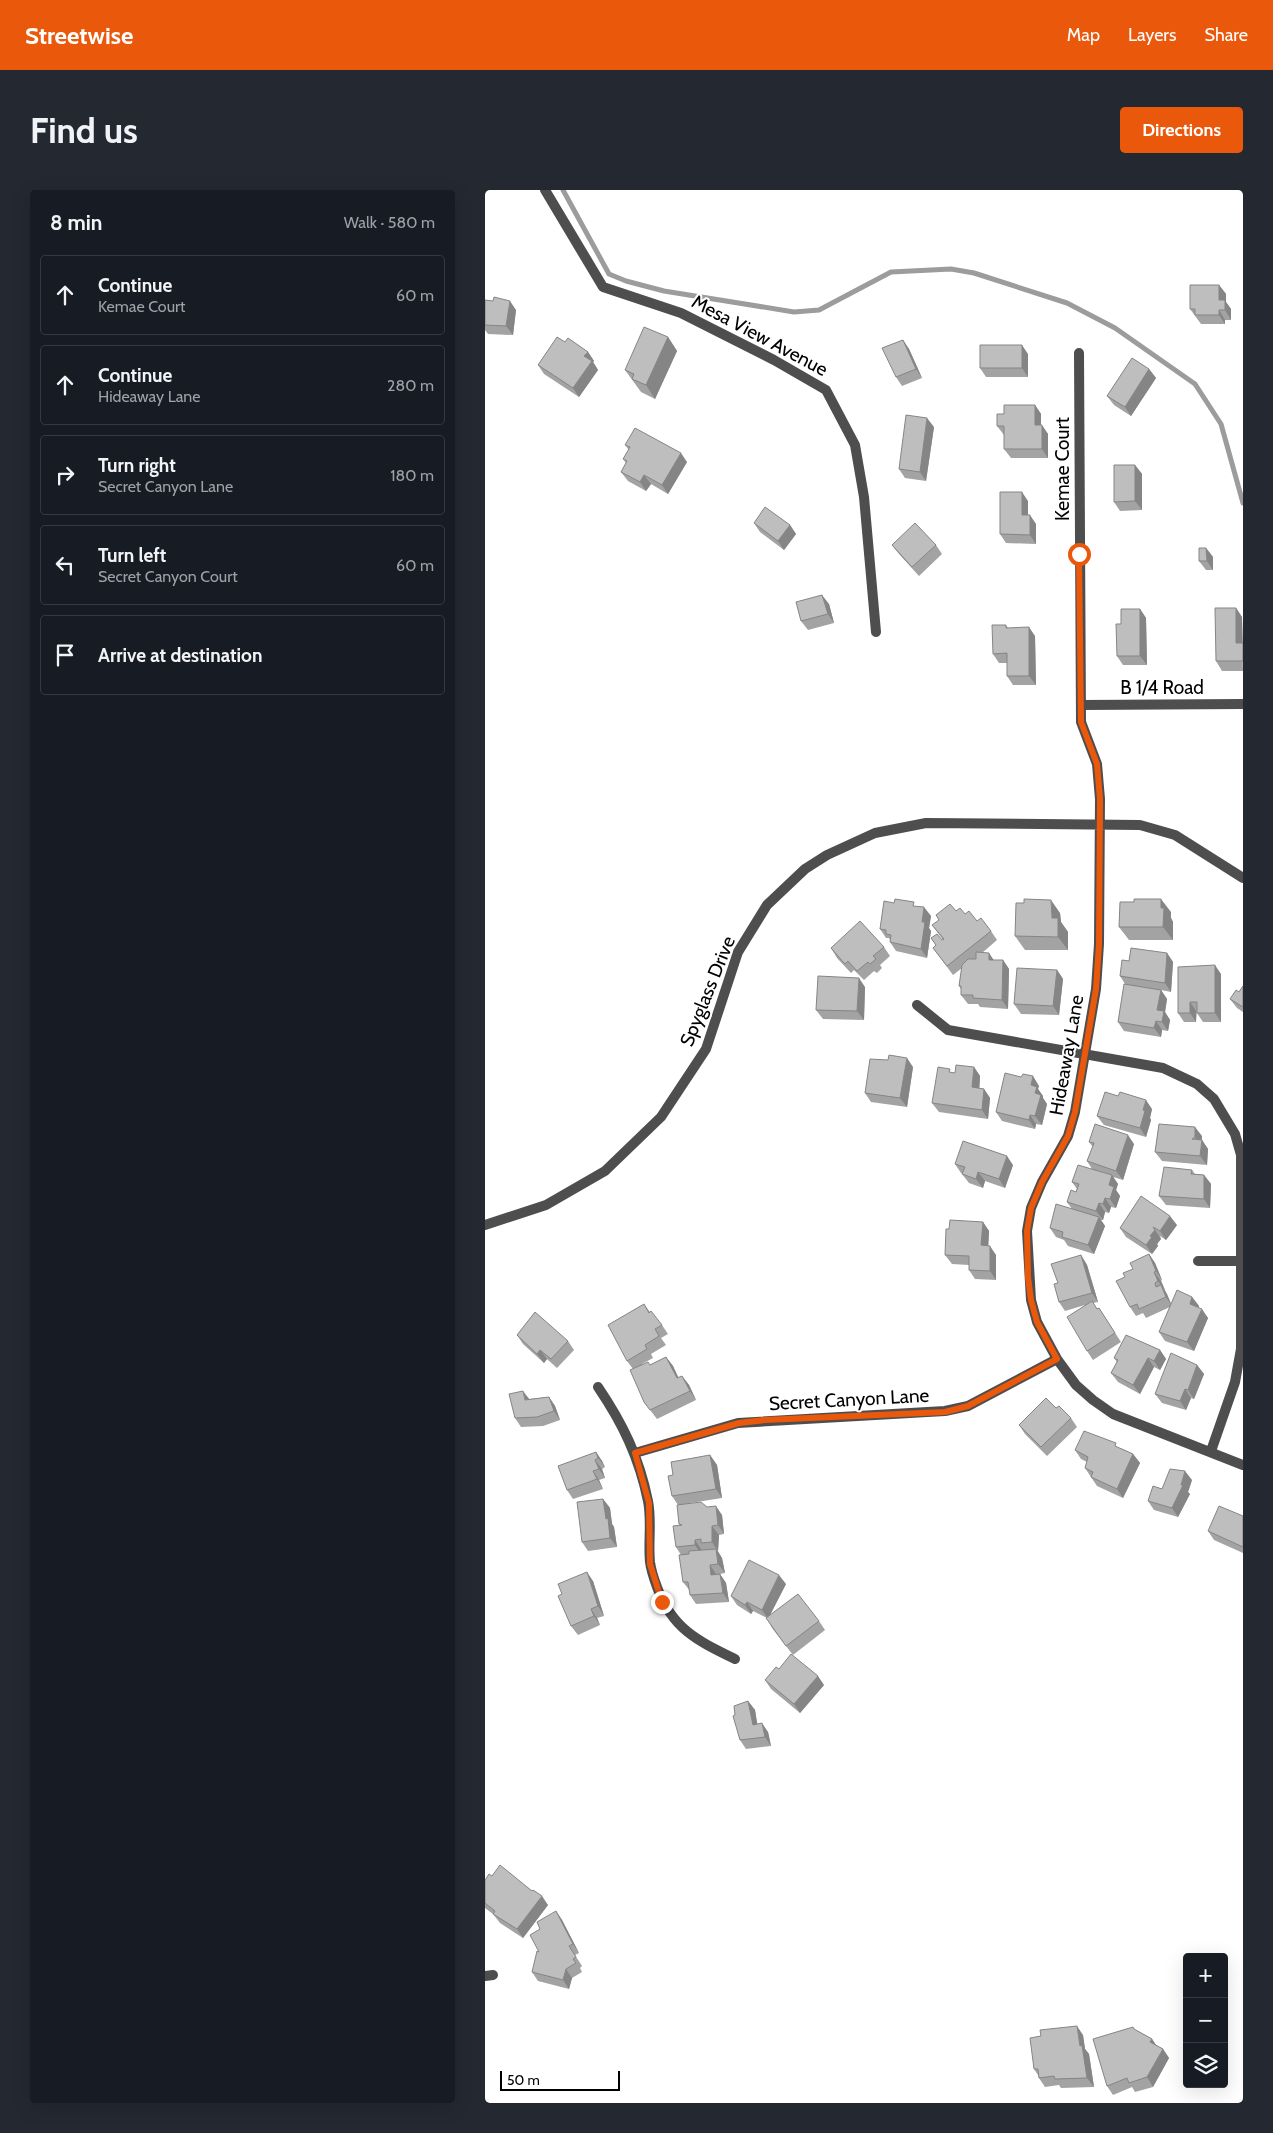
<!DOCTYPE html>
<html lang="en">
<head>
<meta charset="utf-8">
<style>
	body { margin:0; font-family:Cabin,sans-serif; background:#242831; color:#f1f3f6 }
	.controls { position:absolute; right:15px; bottom:15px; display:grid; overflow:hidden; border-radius:5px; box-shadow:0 5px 20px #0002 }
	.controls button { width:45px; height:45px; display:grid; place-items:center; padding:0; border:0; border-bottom:1px solid #363941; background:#171b24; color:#f1f3f6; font:25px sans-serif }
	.scale { position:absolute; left:15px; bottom:12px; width:120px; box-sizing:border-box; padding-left:5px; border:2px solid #000; border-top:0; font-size:14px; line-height:18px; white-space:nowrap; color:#000; -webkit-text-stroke:4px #fff; paint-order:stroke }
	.stop { position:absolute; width:15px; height:15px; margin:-11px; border:4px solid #ea580c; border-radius:50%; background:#fff }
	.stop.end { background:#ea580c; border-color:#fff; box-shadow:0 1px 5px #0008 }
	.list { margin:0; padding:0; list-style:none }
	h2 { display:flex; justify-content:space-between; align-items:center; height:65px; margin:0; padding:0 20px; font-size:21px }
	h2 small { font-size:16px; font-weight:400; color:#9ea1a6 }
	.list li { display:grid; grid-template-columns:32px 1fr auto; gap:15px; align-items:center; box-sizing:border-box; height:80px; margin:0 10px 10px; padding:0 10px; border:1px solid #363941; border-radius:5px }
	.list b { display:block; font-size:19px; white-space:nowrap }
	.list p { margin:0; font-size:16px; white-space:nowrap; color:#9ea1a6 }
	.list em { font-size:16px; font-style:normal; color:#9ea1a6 }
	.icon { flex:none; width:28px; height:28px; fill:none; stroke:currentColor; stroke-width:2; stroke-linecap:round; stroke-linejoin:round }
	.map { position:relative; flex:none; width:758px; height:1913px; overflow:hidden; border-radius:5px }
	header { display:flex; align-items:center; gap:30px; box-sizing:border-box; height:70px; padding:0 25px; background:#ea580c; color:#fff }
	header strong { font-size:24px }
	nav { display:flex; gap:28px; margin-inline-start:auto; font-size:18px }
	.intro { display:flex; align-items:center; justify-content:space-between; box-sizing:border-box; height:120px; padding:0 30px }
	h1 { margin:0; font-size:35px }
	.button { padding:12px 22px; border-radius:5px; background:#ea580c; color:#fff; font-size:18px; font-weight:700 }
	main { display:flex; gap:30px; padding:0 30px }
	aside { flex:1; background:#171b24; border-radius:5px; box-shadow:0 5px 20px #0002 }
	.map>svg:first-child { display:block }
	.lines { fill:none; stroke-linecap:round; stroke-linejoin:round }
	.stream { stroke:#9c9c9c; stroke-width:5 }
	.street { stroke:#4e4e4e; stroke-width:10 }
	.wall { fill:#a3a3a3 }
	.shaded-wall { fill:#858585 }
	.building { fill:#bebebe; stroke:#858585 }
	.route { stroke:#ea580c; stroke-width:6 }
	.labels { text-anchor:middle; stroke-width:4; stroke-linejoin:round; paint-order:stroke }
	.street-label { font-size:19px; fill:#000; stroke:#fff }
</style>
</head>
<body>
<header>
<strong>Streetwise</strong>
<nav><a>Map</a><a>Layers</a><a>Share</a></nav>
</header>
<div class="intro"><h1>Find us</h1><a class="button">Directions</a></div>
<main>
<aside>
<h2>8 min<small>Walk · 580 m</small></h2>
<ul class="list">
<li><svg class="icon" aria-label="ahead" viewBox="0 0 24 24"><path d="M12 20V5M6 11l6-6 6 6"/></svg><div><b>Continue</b><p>Kemae Court</p></div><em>60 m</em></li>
<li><svg class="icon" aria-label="ahead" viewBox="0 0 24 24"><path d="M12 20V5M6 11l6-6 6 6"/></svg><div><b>Continue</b><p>Hideaway Lane</p></div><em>280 m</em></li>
<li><svg class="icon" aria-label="right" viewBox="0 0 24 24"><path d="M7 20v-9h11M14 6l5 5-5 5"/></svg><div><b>Turn right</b><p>Secret Canyon Lane</p></div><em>180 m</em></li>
<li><svg class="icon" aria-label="left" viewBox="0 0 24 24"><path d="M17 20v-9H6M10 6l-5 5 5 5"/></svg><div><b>Turn left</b><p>Secret Canyon Court</p></div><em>60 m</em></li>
<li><svg class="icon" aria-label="arrive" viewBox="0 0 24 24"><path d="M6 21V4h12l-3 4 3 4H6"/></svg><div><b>Arrive at destination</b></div></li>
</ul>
</aside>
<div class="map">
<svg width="758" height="1913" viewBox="0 0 758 1913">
	<rect width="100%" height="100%" fill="#fff"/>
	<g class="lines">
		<path class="stream" d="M78,0L124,84L141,91L179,101L309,122L334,120L406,82L466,79L489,83L582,113L630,138L710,194L736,234L758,313"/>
		<path class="street" d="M60,0L118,97L196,123L289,170L341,200L370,255L379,307L391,442
			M594,163L596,532L612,574L615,609L614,754L611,799L590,922L583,946L557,992L546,1018L542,1041L546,1110L552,1132L572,1169L591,1195L608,1210L628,1224L758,1275
			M597,515L758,514
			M432,815L463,840L678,878L712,894L729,909L750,944L756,965V1159L750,1192L726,1261
			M0,1035L61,1015L120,981L176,927L221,859L253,762L282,715L320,679L342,665L390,643L441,633L655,635L690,645L758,688
			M713,1071H756
			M113,1197C138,1234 154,1267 163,1311C167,1331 163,1352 165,1372C166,1380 169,1389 172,1397C187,1439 213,1451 250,1469
			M150,1263L253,1233L460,1221L483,1216L572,1169
			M0,1786L8,1785"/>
	</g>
	<path class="wall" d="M734,95L741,104V112L746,119V130H740V134H716L705,119Z
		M0,110L31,120L28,145L3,144L0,140Z
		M183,147L192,161L170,209L156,202L140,180Z
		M418,150L424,159L437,188L417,196L411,187Z
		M80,152L103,162L109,171L108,172L113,180L94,207L59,184L53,175Z
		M543,164V187H501L495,178Z
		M664,179L671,188L646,226L629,215L622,206Z
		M550,215L556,224V235L563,244V268H526L519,259V245L512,236L519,224Z
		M449,237L441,291L420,288L414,279Z
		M140,255L202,272L183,304L166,294L161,301L143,291L136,282L141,273L138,269L144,260Z
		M650,275L657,284V320L635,321L629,312Z
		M543,311V325L551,334V354L521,353L515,344Z
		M269,333L305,335L311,344L299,360L275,342Z
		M407,355H451L457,364L434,386L414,364Z
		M721,358L728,367V380H721L714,371Z
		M344,414L349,433L323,440L316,431Z
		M751,418L757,427L758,481H737L731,471Z
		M655,419L661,428L662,475H638L632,466L636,434Z
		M521,435L523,438L550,446L551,495H528L522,486V473H514L508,464Z
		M431,716L446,726L444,738L446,741L442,768L411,761L405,752V750L404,748H401L395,739Z
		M471,721L480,724L492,731L506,741L512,750L497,763L509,770H518L524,779L523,819L495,817L493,814H483L476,805V799L474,796L477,778L468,785L448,758L451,755L446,748L457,750H458L447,735Z
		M686,722V728L688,732V750H644L634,737Z
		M575,723L576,732L583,742V760H540L530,746Z
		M399,757L405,766L395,775L397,778L392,783L389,781L379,790L369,780L366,783L352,768L346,758Z
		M682,763L688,772L686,802L676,800L682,809L680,822L685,830L683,841L677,840L676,847L639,841L633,832L640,794L635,786L644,771Z
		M572,780L578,789L574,825L536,824L529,814Z
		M736,784V832H718L712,823V821L711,832H699L693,823Z
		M758,796V822L752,818L745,809L754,802Z
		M380,797L379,830L338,829L331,820Z
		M403,870L428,877L422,917L386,912L380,903Z
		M489,877L495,886L494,898L499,899L505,908L503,929L454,922L447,913L467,883H470Z
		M554,896L553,899L558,906V908L562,914L557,935L551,934L550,939L517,931L511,922Z
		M667,919L665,928L666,930L661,947L619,935L612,926Z
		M674,934L717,946V950L723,959L722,975L677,971L670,962Z
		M604,952L649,954L638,990L628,987L633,994L631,1000L635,1006L631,1018L626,1017L624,1023L620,1022L618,1030H616L620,1036L609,1064L583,1056L579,1050L571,1047L565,1038L587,1019L582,1012L591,1002L592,999L587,992L607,979L602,971L608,957Z
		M470,974L528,975L520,998L500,991L498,998L484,993L477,984L478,983H476Z
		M707,980L710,984L719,985L726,994L725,1018L681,1015L674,1006Z
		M498,1032L504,1041L503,1056L511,1065V1090L490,1089L484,1080V1075L467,1074L460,1065L464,1039Z
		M692,1035L681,1050L675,1046L676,1049L672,1054L673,1056L667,1064L641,1047L635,1038Z
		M664,1064L670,1073L677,1090L676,1091L686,1114L707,1107L714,1116L713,1117L723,1128L709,1161L680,1151L674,1142L685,1117L661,1128L658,1123L651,1126L645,1117L640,1087L648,1079Z
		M596,1065L602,1075L613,1112L608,1113L612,1119L614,1118L636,1152L608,1170L602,1161L600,1115L580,1121L574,1112L573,1093Z
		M159,1114L165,1122L177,1135L183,1144L176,1148L181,1155L166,1164L168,1168L157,1174L165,1175L181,1167L188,1176L193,1188L197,1186L204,1195L211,1210L172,1229L159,1212L148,1179L142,1171Z
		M32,1145L83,1151L89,1160L72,1178L62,1169L59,1173L38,1154Z
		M675,1160L681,1169L675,1180L669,1177L655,1204L633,1192L626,1183L632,1172L629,1168Z
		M712,1175L719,1184L709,1209L706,1208L701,1220L677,1213L670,1204Z
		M64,1207L70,1216L75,1230L58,1236L36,1237L30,1228L44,1209Z
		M571,1218L586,1228L592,1237L562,1266L540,1244L534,1235Z
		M635,1258L648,1264L655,1273L638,1308L612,1296L600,1278L602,1272L596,1269L590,1260Z
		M111,1262L117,1271L120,1277L117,1279L120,1288L114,1290L118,1299L88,1309L82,1300Z
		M225,1265L232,1275L237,1308L205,1313L222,1317L237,1325L239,1344L234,1345L233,1361L237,1368L240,1383L235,1384L241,1393L244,1412L211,1414L205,1405V1401L198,1392L196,1365L191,1357L195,1336L194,1334L193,1315L187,1306L188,1285Z
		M707,1290L703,1302L705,1304L693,1327L669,1320L663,1311L677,1299Z
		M118,1309L125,1318L127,1334L129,1337L132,1357L103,1361L97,1352Z
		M758,1326V1363L729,1350L723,1341Z
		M108,1391L119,1426L112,1428L115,1435L93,1445L86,1436Z
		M301,1394L285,1425L334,1431L340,1440L308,1465L287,1438L282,1428L268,1421L266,1424L252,1415L246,1406Z
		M294,1479L339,1495L315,1523L286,1499L280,1490Z
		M263,1511L270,1520L272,1534L283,1542L286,1556L261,1559L255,1550L250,1525Z
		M7,1686L63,1715L38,1748L15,1733L8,1724L0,1718V1690Z
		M71,1721L77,1730L94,1763L90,1765L97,1776L95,1778L97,1782L87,1788L84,1799L53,1791L47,1782L54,1762L55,1739Z
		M651,1840L667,1849L671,1855L678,1859L684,1868L668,1897L650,1902L647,1897L628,1905L622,1896Z
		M598,1845L600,1859L604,1864L609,1897L576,1898L574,1895L560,1897L554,1888L553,1885L549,1879Z"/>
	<path class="shaded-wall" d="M734,95L741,104V112L746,119V130L734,110Z
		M25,111L31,120L28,145L21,136Z
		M734,120L740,130V134L734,125Z
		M183,147L192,161L170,209L161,195Z
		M418,150L424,159L437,188L431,179Z
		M537,155L543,164V187L537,178Z
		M103,162L109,171L108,172L113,180L94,207L88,198L99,166Z
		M664,179L671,188L646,226L640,217Z
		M550,215L556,224V244L550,235Z
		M442,228L449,237L441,291L435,282Z
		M557,235L563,244V268L557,259Z
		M196,263L202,272L183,304L177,295Z
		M650,275L657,284V320L650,311Z
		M159,285L166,294L161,301L155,292Z
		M537,302L543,311V334L537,325Z
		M545,325L551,334V354L545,345Z
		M305,335L311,344L299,360L293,351Z
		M721,358L728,367V380L722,371Z
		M337,405L344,414L349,433L343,424Z
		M751,418L757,427L758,462L751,453Z
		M655,419L661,428L662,475L655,466Z
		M544,437L550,446L551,495L544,486Z
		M676,709L686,722V728L688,732V750L678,737L676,718Z
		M566,710L575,723L576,732L583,742V760L573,747L567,728Z
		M439,717L446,726L444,738L446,741L442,768L436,759L437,732Z
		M504,763L510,772L504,770Z
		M682,763L688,772L686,802L680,793Z
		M518,770L524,779L523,819L517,810Z
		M730,775L736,784V832L730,823Z
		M572,780L578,789L574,825L568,816Z
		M374,788L380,797L379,830L372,821Z
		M676,800L682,809L680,822L685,830L683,841L677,832L672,820Z
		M705,812L711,821V832L705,823Z
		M671,831L677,840L676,847L669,838Z
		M422,868L428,877L422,917L415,908Z
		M489,877L495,886L494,906L487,897Z
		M548,886L554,896L553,899L558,906V908L562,914L557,935L550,926L546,895Z
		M499,899L505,908L503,929L497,920Z
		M661,910L667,919L665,928L666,930L661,947L655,938L658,920Z
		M545,925L551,934L550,939L544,930Z
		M710,937L717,946L716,956L710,947Z
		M643,945L649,954L638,990L631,981Z
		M717,950L723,959L722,975L715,966Z
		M522,966L528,975L520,998L514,989Z
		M493,982L500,991L498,998L491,989Z
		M627,985L633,994L631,1000L635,1006L631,1018L625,1009L624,995Z
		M719,985L726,994L725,1018L719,1009Z
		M620,1008L626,1017L624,1023L618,1014Z
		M614,1013L620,1022L618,1030L611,1021Z
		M685,1026L692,1035L681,1050L675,1041Z
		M614,1027L620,1036L609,1064L603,1055Z
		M498,1032L504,1041L503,1064L496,1055Z
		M668,1037L676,1049L672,1054L673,1056L667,1064L661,1055Z
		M505,1056L511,1065V1090L505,1081Z
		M664,1064L670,1073L677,1090L671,1081Z
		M596,1065L602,1075L613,1112L607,1103Z
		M669,1082L676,1091L680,1100L673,1091Z
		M676,1095L682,1104L687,1116L681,1107Z
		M707,1107L714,1116L711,1123L705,1114Z
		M717,1119L723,1128L709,1161L702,1152Z
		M55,1160L62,1169L59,1173L52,1164Z
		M675,1160L681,1169L675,1180L669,1171Z
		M181,1167L188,1176L198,1197L192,1188Z
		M663,1168L669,1177L655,1204L648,1195Z
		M712,1175L719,1184L709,1209L703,1200Z
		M197,1186L204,1195L211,1210L205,1201Z
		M700,1199L706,1208L701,1220L695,1211Z
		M38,1201L45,1210H40Z
		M64,1207L70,1216L75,1230L69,1221Z
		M111,1262L117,1271L120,1277L113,1268Z
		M648,1264L655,1273L638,1308L632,1299Z
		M225,1265L232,1275L237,1308L231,1299Z
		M110,1270L117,1279L120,1288L114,1279Z
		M108,1281L114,1290L118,1299L112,1289Z
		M700,1281L707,1290L703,1302L705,1304L693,1327L687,1318L696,1295Z
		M118,1309L125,1318L127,1334L129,1337L132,1357L125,1348L121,1329Z
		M231,1316L237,1325L239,1344L233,1335Z
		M227,1336L234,1345L233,1361L227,1352Z
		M210,1350L216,1359V1364L210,1355Z
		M231,1359L237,1368L240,1383L233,1374Z
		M225,1375L231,1384L226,1385Z
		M102,1382L108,1391L119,1426L113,1416Z
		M235,1384L241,1393L244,1412L238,1403Z
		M294,1385L301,1394L283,1429L277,1420Z
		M262,1412L268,1421L266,1424L260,1415Z
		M106,1419L112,1428L115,1435L109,1426Z
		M333,1486L339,1495L315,1523L309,1514Z
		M263,1511L270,1520L274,1544L268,1535Z
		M277,1533L283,1542L286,1556L280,1547Z
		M57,1706L63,1715L38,1748L32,1739Z
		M71,1721L77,1730L94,1763L88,1754Z
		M81,1779L87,1788L84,1799L78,1790Z
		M592,1836L598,1845L600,1859L604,1864L609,1897L602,1888L595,1856Z
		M667,1849L673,1858L665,1852Z
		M678,1859L684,1868L668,1897L662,1887Z"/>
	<path class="building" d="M705,95H734V110H740V120H734V125H710V119H705Z
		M9,107L25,111L21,136L0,135V110L8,111Z
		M159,137L183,147L161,195L147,189L149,184L140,180Z
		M72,147L80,152L83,148L103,162L99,166L107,171L88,198L53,175Z
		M418,150L431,179L411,187L397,158Z
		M495,155H537V178H495Z
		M647,168L664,179L640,217L622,206Z
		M519,215H550V235H557V259H519V236H512V224H519Z
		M421,225L442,228L435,282L414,279Z
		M150,238L196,263L177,295L159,285L155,292L136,282L142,271L138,269L145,257L140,255Z
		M629,275H650V311L629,312Z
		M515,302H537V325H545V345L515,344Z
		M280,317L305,335L293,351L269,333Z
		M430,333L451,355L427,377L407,355Z
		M714,358H721L722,371H714Z
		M337,405L343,424L316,431L311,412Z
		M730,418H751V453H758V471H731Z
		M636,419H655V466H632L631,434H636Z
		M507,435H521V438L544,437V486H522V463L508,464Z
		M410,709L429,712L428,716L439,717L437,732H440L436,759L405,752L406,745L401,744V740L395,739L399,711L409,713Z
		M539,709L566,710L567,728H573V747L530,746L531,713H539Z
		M649,709H676V718H679L678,737H634L635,712H649Z
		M465,714L471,721L475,718L480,724L484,721L492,731L496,728L506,741L462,776L448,758L451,755L446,748L452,744L457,750L459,749L447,735L454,730L451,725Z
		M375,731L399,757L388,766L391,769L385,774L383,772L372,781L363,771L360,774L346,758Z
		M646,758L682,763L680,793L635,786L637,770L644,771Z
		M491,762L504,763V770H518L517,810L488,808V805H476V796H474L477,775L483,769H491Z
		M730,775V823H712V812H705V823H693V777Z
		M532,778L572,780L568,816L529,814Z
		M333,786L374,788L372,821L331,820Z
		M639,794L676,800L672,820L679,821L677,832L671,831L669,838L633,832Z
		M758,796V817L745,809L751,800L754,802Z
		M404,865L422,868L415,908L380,903L385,869L403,870Z
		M471,875L489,877L487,897L499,899L497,920L447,913L453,877L465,879L464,882L470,883Z
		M520,883L536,887L538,884L548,886L546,895L552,897L550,903L556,905L550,926L545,925L544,930L511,922Z
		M620,902L633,906L635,902L661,910L658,920L660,921L655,938L612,926Z
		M610,934L643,945L631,981L602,971L609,953L604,952Z
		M674,934L710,937V947L707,949L717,950L715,966L670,962Z
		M478,951L522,966L514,989L493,982L491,989L477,984L480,977L470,974Z
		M593,975L627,985L624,995L629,997L625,1009L620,1008L618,1014L614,1013L611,1021L582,1012L586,1000L591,1002L594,994L587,992Z
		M679,977L707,980L706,984L719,985V1009L674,1006Z
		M656,1006L685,1026L675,1041L668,1037L670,1040L665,1046L667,1047L661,1055L635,1038Z
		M571,1014L614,1027L603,1055L577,1047L578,1042L565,1038Z
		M465,1030L498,1032L496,1055L505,1056V1081L484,1080V1066L460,1065L461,1039H464Z
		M664,1064L671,1081L669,1082L673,1091L670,1093L671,1097L676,1095L681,1107L654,1119L652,1114L645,1117L631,1091L640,1087L638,1083L648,1079L645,1073Z
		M596,1065L607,1103L574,1112L569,1094L573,1093L566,1074Z
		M692,1100L707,1107L705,1114L717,1119L702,1152L674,1142Z
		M607,1111L612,1119L614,1118L630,1143L602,1161L582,1127Z
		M159,1114L164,1123L166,1121L177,1135L170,1139L174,1146L160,1155L162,1159L142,1171L123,1135Z
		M50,1122L83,1151L66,1169L55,1160L52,1164L32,1145Z
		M641,1145L675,1160L669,1171L663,1168L648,1195L626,1183L633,1170L629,1168Z
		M686,1163L712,1175L703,1200L700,1199L695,1211L670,1204Z
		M181,1167L192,1188L197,1186L205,1201L165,1220L159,1212L145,1180L163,1172L165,1175Z
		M38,1201L40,1210L64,1207L69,1221L52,1227L30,1228L24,1204Z
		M561,1208L571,1218L574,1216L586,1228L556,1257L534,1235Z
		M599,1241L631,1253L630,1256L648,1264L632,1299L606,1287L608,1282L600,1278L603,1267L590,1260Z
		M111,1262L113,1268L110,1270L114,1279L108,1281L112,1289L82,1300L73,1276Z
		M225,1265L231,1299L187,1306L183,1286L188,1285L186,1272Z
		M685,1279L700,1281L696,1295H698L687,1318L663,1311L668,1296L677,1299Z
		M118,1309L121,1329L123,1328L125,1348L97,1352L92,1312Z
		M216,1312L222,1317L231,1316L233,1335L227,1336V1352L216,1353V1349L210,1350V1355L191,1357L188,1336L197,1335L194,1334L192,1315Z
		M734,1316L758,1326V1357L723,1341Z
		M231,1359L233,1374L225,1375L226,1385L235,1384L238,1403L205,1405L203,1392H198L194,1365L204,1364V1361Z
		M264,1370L294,1385L277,1420L262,1412L260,1415L246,1406Z
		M102,1382L113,1416L106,1419L109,1426L86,1436L73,1406L77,1404L73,1394Z
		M313,1404L334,1431L301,1456L281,1428Z
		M306,1464L333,1486L309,1514L280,1490L291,1477L294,1479Z
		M263,1511L268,1535L277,1533L280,1547L255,1550L248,1526L250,1525L249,1516Z
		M15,1675L47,1701L48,1700L57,1706L32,1739L8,1724L10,1721L0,1713V1690L4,1684L7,1686Z
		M71,1721L88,1754L84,1756L91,1767L88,1769L91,1773L81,1779L78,1790L47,1782L52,1761L54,1762L45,1745L55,1739L52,1732Z
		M592,1836L595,1856L597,1855L602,1888L570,1889L569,1886L554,1888L553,1879H549L545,1848L556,1846L555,1840Z
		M648,1837L649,1839L667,1849L665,1852L678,1859L662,1887L644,1893L642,1888L622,1896L608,1849Z"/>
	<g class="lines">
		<path class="route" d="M177,1412L165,1374L164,1313L150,1263L254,1233L280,1230L460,1222L483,1216L572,1169L552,1132L546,1110L543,1087L542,1041L546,1018L557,992L583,946L590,922L611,799L614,754L615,609L612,574L596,532L594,364"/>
	</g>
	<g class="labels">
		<g class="street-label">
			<text transform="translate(275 145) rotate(28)" y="7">Mesa View Avenue</text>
			<text transform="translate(577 279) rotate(-90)" y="7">Kemae Court</text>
			<text x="677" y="504">B 1/4 Road</text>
			<text transform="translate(222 801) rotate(-68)" y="7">Spyglass Drive</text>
			<text transform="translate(581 865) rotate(-80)" y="7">Hideaway Lane</text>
			<text transform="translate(364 1209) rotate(-3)" y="7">Secret Canyon Lane</text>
		</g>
	</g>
</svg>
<div class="controls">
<button>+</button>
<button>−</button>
<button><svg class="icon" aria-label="layers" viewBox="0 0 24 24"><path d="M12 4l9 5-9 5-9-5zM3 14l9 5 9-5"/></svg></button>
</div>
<div class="scale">50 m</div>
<div class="stop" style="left:594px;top:364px"></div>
<div class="stop end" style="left:177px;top:1412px"></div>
</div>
</main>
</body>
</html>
